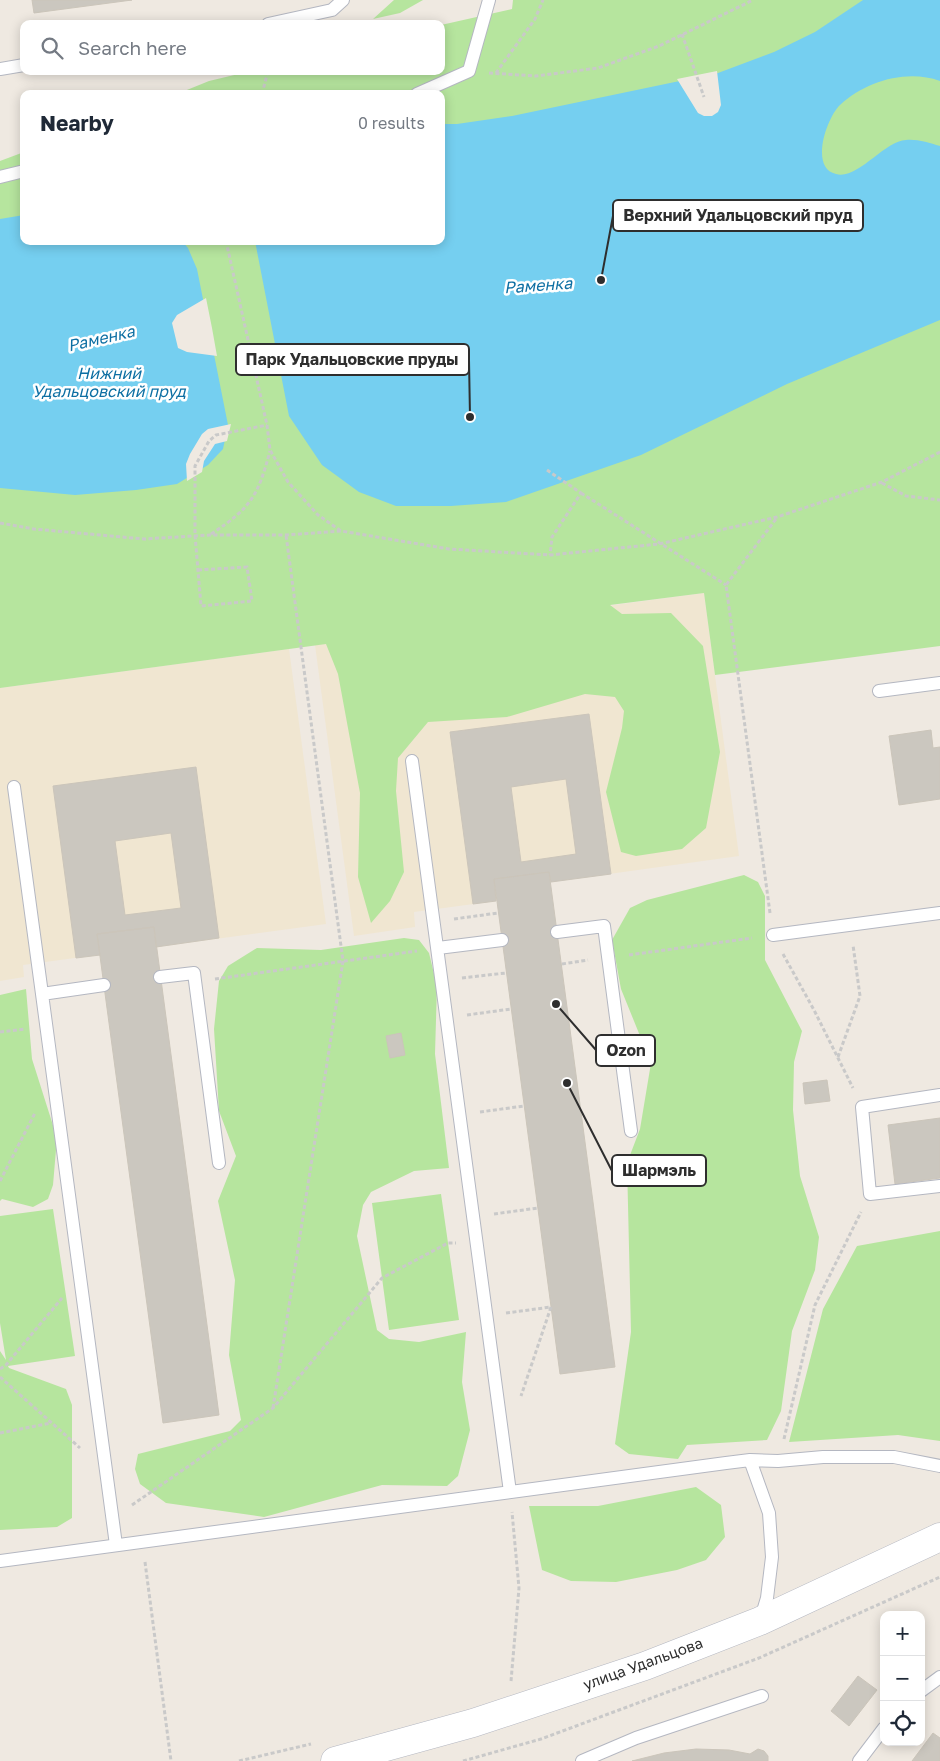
<!DOCTYPE html>
<html lang="en">
<head>
<meta charset="utf-8">
<style>
	body { margin:0; font-family:"Golos Text",sans-serif; background:#f2f2f3; color:#1f2937 }
	.controls { position:absolute; right:15px; bottom:15px; display:grid; overflow:hidden; border-radius:10px; box-shadow:0 2px 12px #0003 }
	.controls button { width:45px; height:45px; display:grid; place-items:center; padding:0; border:0; border-bottom:1px solid #e0e1e3; background:#fff; color:#1f2937; font:25px sans-serif }
	.list { margin:0; padding:0; list-style:none }
	h2 { display:flex; justify-content:space-between; align-items:center; height:65px; margin:0; padding:0 20px; font-size:21px }
	h2 small { font-size:16px; font-weight:400; color:#747a83 }
	.icon { flex:none; width:28px; height:28px; fill:none; stroke:currentColor; stroke-width:2; stroke-linecap:round; stroke-linejoin:round }
	.map { position:relative; flex:none; width:940px; height:1761px; overflow:hidden }
	.search { position:absolute; background:#fff; box-shadow:0 2px 12px #0003; left:20px; top:20px; width:425px; height:55px; display:flex; align-items:center; gap:12px; box-sizing:border-box; padding:0 18px; border-radius:10px; color:#747a83; font-size:19px }
	.panel { position:absolute; background:#fff; box-shadow:0 2px 12px #0003; left:20px; top:90px; width:425px; height:155px; border-radius:10px }
	.map>svg:first-child { display:block }
	.education { fill:#f0e6d1 }
	.green { fill:#b6e59e }
	.water { fill:#75cff0 }
	.pier { fill:#efe9e1 }
	.building { fill:#cbc7bf; stroke:#cbc5ba; fill-rule:evenodd }
	.lines { fill:none; stroke-linecap:round; stroke-linejoin:round }
	.lane-casing { stroke:#b4b7c1; stroke-width:14 }
	.secondary-casing { stroke:#b4b7c1; stroke-width:29 }
	.path { stroke:#c9c9c9; stroke-width:3; stroke-dasharray:4 2.5; stroke-linecap:butt }
	.lane { stroke:#fff; stroke-width:12 }
	.secondary { stroke:#fff; stroke-width:28 }
	.labels { text-anchor:middle; stroke-width:5; stroke-linejoin:round; paint-order:stroke }
	.street-label { font-size:15px; fill:#2e2e2e; stroke:#fff }
	.water-label { font-size:16px; font-style:italic; fill:#0d6fa3; stroke:#fff }
	.leader { fill:none; stroke:#2e2e2e; stroke-width:2 }
	.callout-dot { fill:#2e2e2e; stroke:#fff; stroke-width:2 }
	.callout { fill:#fff; stroke:#2e2e2e; stroke-width:2 }
	.callout-label { font-size:16px; text-anchor:middle; font-weight:bold; fill:#2e2e2e }
</style>
</head>
<body>
<div class="map">
<svg width="940" height="1761" viewBox="0 0 940 1761">
	<rect width="100%" height="100%" fill="#efe9e1"/>
	<path class="education" d="M704,593L739,856L551,882L549,872L494,879L496,901L414,912L415,927L354,936L315,645Z
		M289,649L326,924L23,965L24,977L0,981V688Z"/>
	<path class="green" d="M394,0H423L400,13L373,19Z
		M513,0H940V646L715,675L704,593L610,605L622,614L671,613L703,646L720,752L706,828L682,849L636,856L621,852L606,792L622,728L624,711L615,697L585,694L507,717L428,722L398,758L396,791L404,872L390,901L371,923L358,877L360,793L338,674L326,644L0,688V161L24,152V241H441V94H177L209,81L251,71H441V25L512,9Z
		M744,875L758,882L765,896V960L802,1031L794,1062L793,1110L800,1176L819,1237L815,1270L792,1331L781,1411L767,1440L687,1445L678,1459L629,1454L615,1444L631,1332L627,1163L640,1129L651,1063L621,989L612,940L630,908L647,900Z
		M404,938L419,940L429,953L437,986L435,1054L449,1168L414,1171L371,1192L363,1205L357,1236L377,1330L389,1339L419,1342L466,1332L462,1382L470,1430L458,1476L447,1486L382,1485L264,1517L166,1503L140,1484L135,1469L138,1454L230,1431L241,1420L229,1355L235,1280L218,1201L236,1156L219,1111L214,1029L219,981L228,966L257,948L321,950Z
		M26,989L32,1059L57,1138L53,1185L48,1199L33,1207L2,1199L0,1201V995Z
		M441,1194L459,1320L389,1330L372,1203Z
		M53,1209L75,1356L8,1366L9,1368L66,1389L72,1405V1518L57,1527L0,1530V1351L6,1360L0,1323V1216Z
		M940,1231V1441L898,1435L789,1442L823,1309L857,1246Z
		M696,1487L721,1505L725,1537L706,1560L677,1570L616,1582L571,1581L542,1570L529,1506H598Z"/>
	<path class="water" d="M863,0H940V81C907,69 866,81 840,105C827,117 809,168 836,174C858,180 884,141 906,140C918,139 929,143 940,146V320L787,384L641,455L506,502L451,506H396L359,492L322,465L289,416L255,241H441V124H457L512,116L718,73L774,52L815,32Z
		M24,215V241H182L188,248L197,269L228,425L223,449L208,465L177,484L136,490L75,495L0,488V219Z"/>
	<path class="pier" d="M717,71L721,105L718,112L712,116H704L698,113L677,79Z
		M206,298L212,328L217,356L187,352L178,348L172,323L177,315Z
		M231,424L227,441L215,444L204,461L202,472L187,481L186,464L190,454L202,434L208,429Z"/>
	<path class="building" d="M32,0H132L34,13Z
		M589,714L611,874L551,882L549,872L494,879L496,901L473,904L450,732ZM566,779L576,854L521,862L511,787Z
		M931,730L933,748L940,747V799L899,805L889,736Z
		M196,767L219,938L156,947L154,927L97,934L100,955L76,958L53,786ZM171,833L181,908L125,915L115,841Z
		M549,872L615,1367L560,1374L494,879Z
		M154,927L219,1415L163,1423L97,934Z
		M401,1033L405,1055L390,1058L386,1036Z
		M827,1080L830,1101L805,1104L803,1083Z
		M940,1118V1178L895,1184L888,1125Z
		M858,1676L877,1690L849,1726L831,1711Z
		M933,1733L940,1738V1761H912Z
		M696,1749L729,1750L750,1754L758,1749L764,1751L768,1756V1761H632L664,1753Z"/>
	<g class="lines">
		<defs>
			<path id="lane" d="M268,24L332,10L343,0
				M0,69L24,65
				M417,94L469,71L489,0
				M0,177L24,171
				M879,691L940,683
				M412,761L510,1492
				M14,787L42,994
				M557,932L604,926L631,1131
				M773,935L940,913
				M438,948L502,940
				M160,977L194,973L219,1163
				M104,985L42,994L116,1545
				M940,1095L862,1107L870,1194L940,1186
				M750,1460L769,1513L772,1557L767,1598L761,1618
				M0,1561L726,1463L750,1460L778,1461L823,1457H894L940,1466
				M921,1691L940,1677
				M582,1761L636,1738L762,1696
				M859,1761L884,1728"/>
			<path id="secondary" d="M335,1761L473,1723L645,1666L760,1621L940,1537"/>
		</defs>
		<use href="#lane" class="lane-casing"/>
		<use href="#secondary" class="secondary-casing"/>
		<path class="path" d="M682,34L704,97
			M489,73L536,76L598,68L659,46L753,0
			M496,73L535,19L543,0
			M262,94L268,71
			M226,241L267,425L270,450L288,482L318,515L341,531
			M547,470L581,493L552,537L550,555
			M882,483L906,496L940,500
			M581,493L726,585
			M0,523L34,529L144,539L210,535H286L341,531L449,549L550,555L659,544L777,517L882,482L940,452
			M211,534C251,508 258,496 270,451
			M198,570L247,567L252,601L201,606L195,535V466L209,441L216,435L267,425
			M770,913L726,585L776,519
			M454,919L498,913
			M783,954L814,1010L853,1088
			M629,955L752,938
			M562,964L588,960
			M462,978L506,973
			M215,979L417,951
			M467,1015L511,1009
			M0,1032L26,1029
			M838,1057L860,996L853,945
			M480,1112L524,1106
			M0,1181L35,1113
			M494,1214L538,1208
			M506,1313L551,1307L521,1396
			M0,1369L6,1365L62,1298
			M0,1377L80,1448
			M273,1408L343,961L286,535
			M0,1433L51,1423
			M784,1439L815,1305L861,1212
			M132,1505L273,1408L382,1278L448,1243H456
			M145,1562L171,1761
			M511,1681L519,1588L512,1512
			M239,1761L311,1744
			M463,1761L541,1739L759,1658L940,1577"/>
		<use href="#lane" class="lane"/>
		<use href="#secondary" class="secondary"/>
	</g>
	<g class="labels">
		<g class="street-label">
			<text transform="translate(643 1664) rotate(-20)" y="5">улица Удальцова</text>
		</g>
		<g class="water-label">
			<text transform="translate(538 285) rotate(-4)" y="6">Раменка</text>
			<text transform="translate(101 338) rotate(-13)" y="6">Раменка</text>
			<text x="109" y="379">Нижний<tspan x="109" dy="18">Удальцовский пруд</tspan></text>
		</g>
	</g>
	<path class="leader" d="M601 280L613 216M470 417L469 360M556 1004L596 1050M567 1083L612 1171"/>
	<g class="callout-dot">
		<circle cx="601" cy="280" r="5"/>
		<circle cx="470" cy="417" r="5"/>
		<circle cx="556" cy="1004" r="5"/>
		<circle cx="567" cy="1083" r="5"/>
	</g>
	<g class="callout">
		<rect x="613" y="200" width="250" height="31" rx="5"/>
		<rect x="236" y="344" width="233" height="31" rx="5"/>
		<rect x="596" y="1035" width="59" height="31" rx="5"/>
		<rect x="612" y="1155" width="94" height="31" rx="5"/>
	</g>
	<g class="callout-label">
		<text x="738" y="221">Верхний Удальцовский пруд</text>
		<text x="352" y="365">Парк Удальцовские пруды</text>
		<text x="626" y="1056">Ozon</text>
		<text x="659" y="1176">Шармэль</text>
	</g>
</svg>
<div class="controls">
<button>+</button>
<button>−</button>
<button><svg class="icon" aria-label="locate" viewBox="0 0 24 24"><circle cx="12" cy="12" r="6"/><path d="M12 2v4M12 18v4M2 12h4M18 12h4"/></svg></button>
</div>
<div class="search"><svg class="icon" aria-label="search" viewBox="0 0 24 24"><circle cx="10" cy="10" r="6"/><path d="M15 15l6 6"/></svg>Search here</div>
<section class="panel">
<h2>Nearby<small>0 results</small></h2>
<ul class="list">
</ul>
</section>
</div>
</body>
</html>
